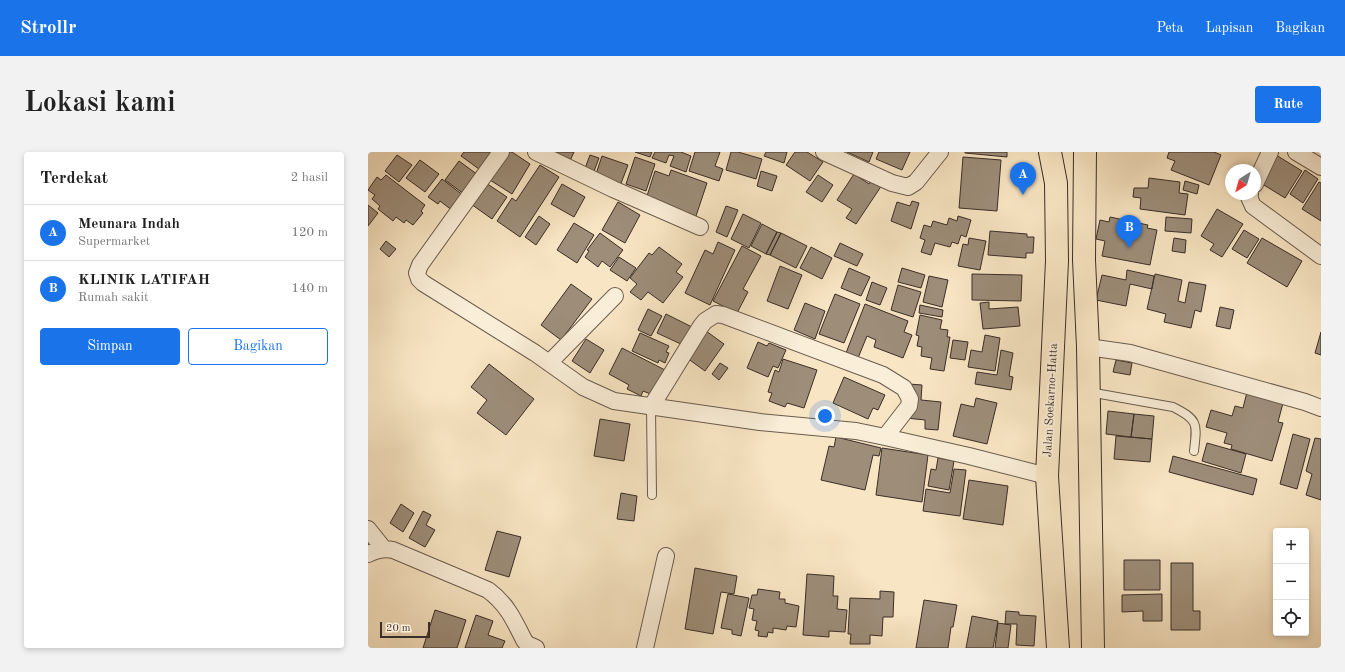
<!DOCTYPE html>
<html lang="id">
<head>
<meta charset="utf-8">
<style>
	body { margin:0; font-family:"Old Standard TT",serif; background:#f2f2f2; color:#222 }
	.controls { position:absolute; right:12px; bottom:12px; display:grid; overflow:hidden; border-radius:4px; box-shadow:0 2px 6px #0003 }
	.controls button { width:36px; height:36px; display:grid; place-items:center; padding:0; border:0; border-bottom:1px solid #e0e0e0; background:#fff; color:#222; font:20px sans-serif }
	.compass { position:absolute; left:857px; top:12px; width:36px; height:36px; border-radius:50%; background:#fff; box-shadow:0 2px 6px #0003; rotate:217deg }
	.scale { position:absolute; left:12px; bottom:10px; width:50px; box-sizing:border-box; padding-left:4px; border:2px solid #3a2e28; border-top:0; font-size:11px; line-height:14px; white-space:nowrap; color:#3a2e28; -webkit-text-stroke:3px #faeed8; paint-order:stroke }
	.you { position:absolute; left:457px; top:264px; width:14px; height:14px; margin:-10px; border:3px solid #fff; border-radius:50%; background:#1a73e8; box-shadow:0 0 0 6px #1a73e833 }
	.badge { display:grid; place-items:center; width:26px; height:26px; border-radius:50%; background:#1a73e8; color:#fff; font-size:13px; font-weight:700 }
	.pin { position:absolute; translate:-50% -33px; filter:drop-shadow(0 1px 2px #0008) }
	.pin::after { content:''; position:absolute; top:21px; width:14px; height:12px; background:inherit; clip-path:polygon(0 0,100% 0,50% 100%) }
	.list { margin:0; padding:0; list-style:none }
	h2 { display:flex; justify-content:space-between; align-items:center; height:52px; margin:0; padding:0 16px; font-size:17px }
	h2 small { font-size:13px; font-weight:400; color:#767676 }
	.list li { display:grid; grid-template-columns:26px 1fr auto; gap:12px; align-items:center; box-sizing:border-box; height:56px; padding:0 16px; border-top:1px solid #e0e0e0 }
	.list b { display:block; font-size:15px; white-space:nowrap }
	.list p { margin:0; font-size:13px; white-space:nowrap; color:#767676 }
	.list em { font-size:13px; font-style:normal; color:#767676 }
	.actions { display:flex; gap:8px; padding:12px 16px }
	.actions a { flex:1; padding:9px 0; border:1px solid #1a73e8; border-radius:4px; text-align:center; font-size:14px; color:#1a73e8 }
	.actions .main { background:#1a73e8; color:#fff }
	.icon { flex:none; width:22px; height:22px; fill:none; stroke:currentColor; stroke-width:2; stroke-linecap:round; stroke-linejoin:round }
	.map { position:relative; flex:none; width:953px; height:496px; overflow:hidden; border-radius:4px }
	header { display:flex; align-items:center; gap:24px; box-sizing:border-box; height:56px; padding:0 20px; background:#1a73e8; color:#fff }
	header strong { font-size:19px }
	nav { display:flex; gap:22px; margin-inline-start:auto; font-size:14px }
	.intro { display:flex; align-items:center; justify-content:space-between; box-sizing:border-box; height:96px; padding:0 24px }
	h1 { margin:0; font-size:28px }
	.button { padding:10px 18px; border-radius:4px; background:#1a73e8; color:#fff; font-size:14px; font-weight:700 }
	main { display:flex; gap:24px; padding:0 24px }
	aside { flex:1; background:#fff; border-radius:4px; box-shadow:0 2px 6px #0003 }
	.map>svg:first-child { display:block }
	.building { fill:#9d8d79; stroke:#3a2e28 }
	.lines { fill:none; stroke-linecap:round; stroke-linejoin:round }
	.lane-casing { stroke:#6a5c4f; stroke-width:10 }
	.street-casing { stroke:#6a5c4f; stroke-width:18 }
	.highway-casing { stroke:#3a2e28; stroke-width:24 }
	.lane { stroke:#faeed8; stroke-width:8 }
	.street { stroke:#faeed8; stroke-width:16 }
	.highway { stroke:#f8e5c3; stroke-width:22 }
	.labels { text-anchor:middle; stroke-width:4; stroke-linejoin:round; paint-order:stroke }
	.street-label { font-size:12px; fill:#3a2e28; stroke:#faeed8 }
</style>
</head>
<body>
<header>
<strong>Strollr</strong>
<nav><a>Peta</a><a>Lapisan</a><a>Bagikan</a></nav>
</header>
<div class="intro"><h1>Lokasi kami</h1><a class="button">Rute</a></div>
<main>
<aside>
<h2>Terdekat<small>2 hasil</small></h2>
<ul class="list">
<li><span class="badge">A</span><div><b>Meunara Indah</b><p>Supermarket</p></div><em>120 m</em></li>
<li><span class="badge">B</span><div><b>KLINIK LATIFAH</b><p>Rumah sakit</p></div><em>140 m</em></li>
</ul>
<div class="actions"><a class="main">Simpan</a><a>Bagikan</a></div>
</aside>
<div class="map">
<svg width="953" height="496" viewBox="0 0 953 496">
	<rect width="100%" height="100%" fill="#f8e5c3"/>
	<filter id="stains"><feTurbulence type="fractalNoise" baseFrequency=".005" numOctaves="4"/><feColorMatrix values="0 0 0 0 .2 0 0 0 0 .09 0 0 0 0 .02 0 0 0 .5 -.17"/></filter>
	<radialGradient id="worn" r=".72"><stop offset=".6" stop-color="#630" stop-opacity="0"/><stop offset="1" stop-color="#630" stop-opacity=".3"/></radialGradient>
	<path class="building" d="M96,0H124L111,17L93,4Z
		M140,0H144L162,12L144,42L122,28Z
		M181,0H206L201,11Z
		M267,0H284L282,5Z
		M287,0H313L323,4L318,20L302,14L306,4L301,3L298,11L284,6Z
		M327,0H352L347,14L355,17L351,29L321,19Z
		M363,0H370L394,7L388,27L358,18Z
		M398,0H419L416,11L396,4Z
		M427,0H439L455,10L442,29L418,13Z
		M479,0H505L501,10Z
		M511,0H542L534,18L508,7Z
		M597,0H639V5L597,1Z
		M801,0H846L853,3L841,33L803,18L807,9L799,6Z
		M29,3L44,13L31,30L17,19Z
		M222,3L231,6L225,22L216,19Z
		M908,3L934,19L917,46L891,30Z
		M234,4L260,13L252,34L227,25Z
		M267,5L287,12L278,39L258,32Z
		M595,5L633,8L629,59L591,56Z
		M52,8L71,22L57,40L38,26Z
		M91,9L110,23L96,42L77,28Z
		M172,13L191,25L152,85L129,69L144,46L148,49Z
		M303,18L339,31L328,64L278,47L287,19L301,24Z
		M937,18L950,27L935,51L922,42Z
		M393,19L409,24L404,39L389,34Z
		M486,22L501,32L504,26L514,33L488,72L478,66L484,57L469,48Z
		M18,23L57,53L53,59L55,61L45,73L38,68L36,71L28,65L25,69L10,57L12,54L4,47L7,43L0,38L9,25L13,28Z
		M450,23L465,33L454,50L438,40Z
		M781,26L812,30L811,41L820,42L817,63L772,57L773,46L765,45L766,36H780Z
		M74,27L96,44L85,59L72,49L70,52L60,45Z
		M817,29L831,33L829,42L815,38Z
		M951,30L953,31V69L934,57Z
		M118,31L139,45L124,67L103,52Z
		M194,32L217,45L206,65L183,52Z
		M544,49L551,51L543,77L523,69L529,50L542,54Z
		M250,50L272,63L257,91L234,78Z
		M0,53L10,61L0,74Z
		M358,54L370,58L359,85L348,80Z
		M849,57L875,72L854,105L842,98L846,92L833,84Z
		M375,62L393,71L381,96L363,87Z
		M171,64L182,72L168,93L157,85Z
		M590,64L603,68L598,85L593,83L590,92L584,90L582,95L567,91L563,103L553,100L557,88L552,86L556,73L563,75L565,69L579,73L581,66L589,69Z
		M742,65L780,73L779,76L789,78L782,113L734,104L737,89L728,87L732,68L741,70Z
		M798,65L824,67L823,81L797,79Z
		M206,71L226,83L209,111L189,98Z
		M394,72L409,80L398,102L383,94Z
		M876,78L891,87L879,106L864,97Z
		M622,79L659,82V85H666L665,101H658V106L620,103Z
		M409,80L413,81L402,103L398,102Z
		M232,81L255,98L242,115L234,109L230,115L217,105L221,99L219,98Z
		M413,81L439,94L428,116L402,103Z
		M601,86L618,89L612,118L590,114L595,92L600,93Z
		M806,86L818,88L817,101L804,99Z
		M894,86L934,109L919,135L879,111Z
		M18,89L28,97L21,105L12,97Z
		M350,90L367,98L342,153L317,141L337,98L345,102Z
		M472,91L495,102L489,114L466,104Z
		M374,94L393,104L375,137L380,140L369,161L345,149Z
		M291,95L314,112L308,120L315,125L295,151L280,140L273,148L262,140L269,132L262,126L281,101L284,103Z
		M443,95L464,106L454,127L432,116Z
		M251,105L268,116L259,129L242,118Z
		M412,114L434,123L420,157L399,149Z
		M481,116L502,125L493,144L473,136Z
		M534,116L557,123L553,136L530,130Z
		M759,118L786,124L784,137L762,132L758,154L728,148L734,123L758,128Z
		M604,122L654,123L653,149L604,148Z
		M787,122L814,128L810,149L817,151L821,130L838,133L833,160L827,158L823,176L796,170L798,162L779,157Z
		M561,124L580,128L574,155L555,150Z
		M504,130L519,136L512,153L498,148Z
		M203,132L224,147L193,188L173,173Z
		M530,133L553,140L545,165L523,158Z
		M467,142L492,152L476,191L451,182Z
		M621,150V157L650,155L652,174L615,177L612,151Z
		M437,151L457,159L447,187L426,178Z
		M497,152L540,169L536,180L544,183L535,206L506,195L508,188L499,184L490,206L478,201Z
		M552,153L575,158L574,165L551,161Z
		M852,155L866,158L862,177L848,174Z
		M280,157L294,164L283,184L270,178Z
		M298,162L324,175L315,193L289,181Z
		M552,163L574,168L572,177L580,178L579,185H582L576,219L562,217L564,206L553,204L554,195L549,194L551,184L548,183Z
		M338,179L356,192L337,219L319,206Z
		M953,180V203L947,201Z
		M272,181L301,194L298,200L301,201L297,211L291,208L290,211L264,199Z
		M617,183L632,186L627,219L600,215L603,198L614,200Z
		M218,187L236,198L222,221L204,209Z
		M585,188L600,190L597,208L582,206Z
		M390,190L399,194L401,191L418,198L410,216L405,214L400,225L379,216Z
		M254,196L297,218L285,243L275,239L273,244L259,237L261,233L241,222Z
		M633,198L645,201L641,224L645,225L643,238L607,232L609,220L629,223Z
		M415,207L449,218L436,256L419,251L417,255L401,249L404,241L400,240L407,218L411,220Z
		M748,208L764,211L762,223L745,220Z
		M352,211L360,216L351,228L344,222Z
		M121,212L166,247L138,283L109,261L119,248L103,235Z
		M476,225L517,243L510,258L505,256L500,267L465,251Z
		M541,232L554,233L553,248L573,250L570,278L557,277V268L538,266Z
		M879,240L915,251L910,270L915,271L904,309L863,297L864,293L856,291L859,281L838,275L843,258L864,264L867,254L875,256Z
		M608,246L629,251L619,292L585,284L593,252L606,255Z
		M740,259L766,262L763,285L738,282Z
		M766,262L786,264L784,287L763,285Z
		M232,267L262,272L256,309L226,304Z
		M925,282L942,287L929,337L912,332Z
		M748,284L784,287L782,310L746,307Z
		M468,285L513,296L511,304L505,303L497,338L453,328L461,294L466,295Z
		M947,286L953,287V348L938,343L944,322L938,319Z
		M839,291L878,302L873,321L834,309Z
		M514,296L560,303L554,350L508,343Z
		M805,304L889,327L885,343L801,320Z
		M570,306L586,309L581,338L560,334L563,317L568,318Z
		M586,317L598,318L592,364L555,359L558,337L582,341Z
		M601,328L640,334L635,373L595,367Z
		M253,341L269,344L266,369L249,367Z
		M33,352L46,361L35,380L22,371Z
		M55,359L63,363L58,373L67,378L57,395L41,386Z
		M129,379L153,385L141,425L117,418Z
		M756,408H792V438H756Z
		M803,411H825V459H832V478H803Z
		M327,416L369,424L366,442L353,440L345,482L317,477Z
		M439,422L466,424L465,444H470L469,457L479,458L477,480L461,479V485L435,483Z
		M390,437L412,440L411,447H417V451L431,454L428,475L419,474L418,478L405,476V481L400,480L399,485L390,484L391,479L387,478L389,469L384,468L386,457L381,456L384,443H389Z
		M512,439L526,440L525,465H515L514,484L502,483V492H482L483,482H480L482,446L512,447Z
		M360,442L381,446L373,484L364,482V478L353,476Z
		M794,442V469H775V459L754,460V443Z
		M556,448L589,453L585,475H583L580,496H548Z
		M67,458L98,468L89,496H55Z
		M638,459L651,460V463L668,464L666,494L648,493L649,472H637Z
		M108,463L125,469L120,483L137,489L134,496H97Z
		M604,464L630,469L625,496H598Z
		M630,471L643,473L640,496H627Z"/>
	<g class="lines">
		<defs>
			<path id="lane" d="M721,240L805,255C831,268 829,272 826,299
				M283,255L284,343"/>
			<path id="street" d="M133,0L52,113L49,121L51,127L55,131L167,201L215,235L246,249L392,270L488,279L517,285L601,304L679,324
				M168,0L245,37L332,75
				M456,0L524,31L540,35L548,30L572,0
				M928,0L953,15
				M887,32L902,0
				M882,42L881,45L885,54L953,104
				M720,195L762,201L937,250L953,256
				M181,211L247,144
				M283,255L333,174L337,169L348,162L355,163L515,223L536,236L542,247L541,254L517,285
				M0,377L16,397
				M0,402C8,398 16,396 25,398L120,438C139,452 146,468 156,488L159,492L168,496
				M277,496L298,404"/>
			<path id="highway" d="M682,0L688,31L689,109L679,324L690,496
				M717,0L716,108L720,195L725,496"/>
		</defs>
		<use href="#lane" class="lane-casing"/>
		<use href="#street" class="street-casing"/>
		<use href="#highway" class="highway-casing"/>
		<use href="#lane" class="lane"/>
		<use href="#street" class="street"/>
		<use href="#highway" class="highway"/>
	</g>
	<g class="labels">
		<g class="street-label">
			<text transform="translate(682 248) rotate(-87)" y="4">Jalan Soekarno-Hatta</text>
		</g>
	</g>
	<rect width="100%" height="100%" filter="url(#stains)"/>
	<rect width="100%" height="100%" fill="url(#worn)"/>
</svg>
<div class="controls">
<button>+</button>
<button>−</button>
<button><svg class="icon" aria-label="locate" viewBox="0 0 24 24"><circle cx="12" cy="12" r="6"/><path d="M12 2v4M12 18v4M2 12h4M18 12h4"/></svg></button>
</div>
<svg class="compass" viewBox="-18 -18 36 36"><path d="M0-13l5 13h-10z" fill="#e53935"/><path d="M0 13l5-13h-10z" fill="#767676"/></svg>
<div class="scale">20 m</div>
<div class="you"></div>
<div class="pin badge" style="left:655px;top:43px">A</div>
<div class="pin badge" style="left:761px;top:96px">B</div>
</div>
</main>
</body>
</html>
